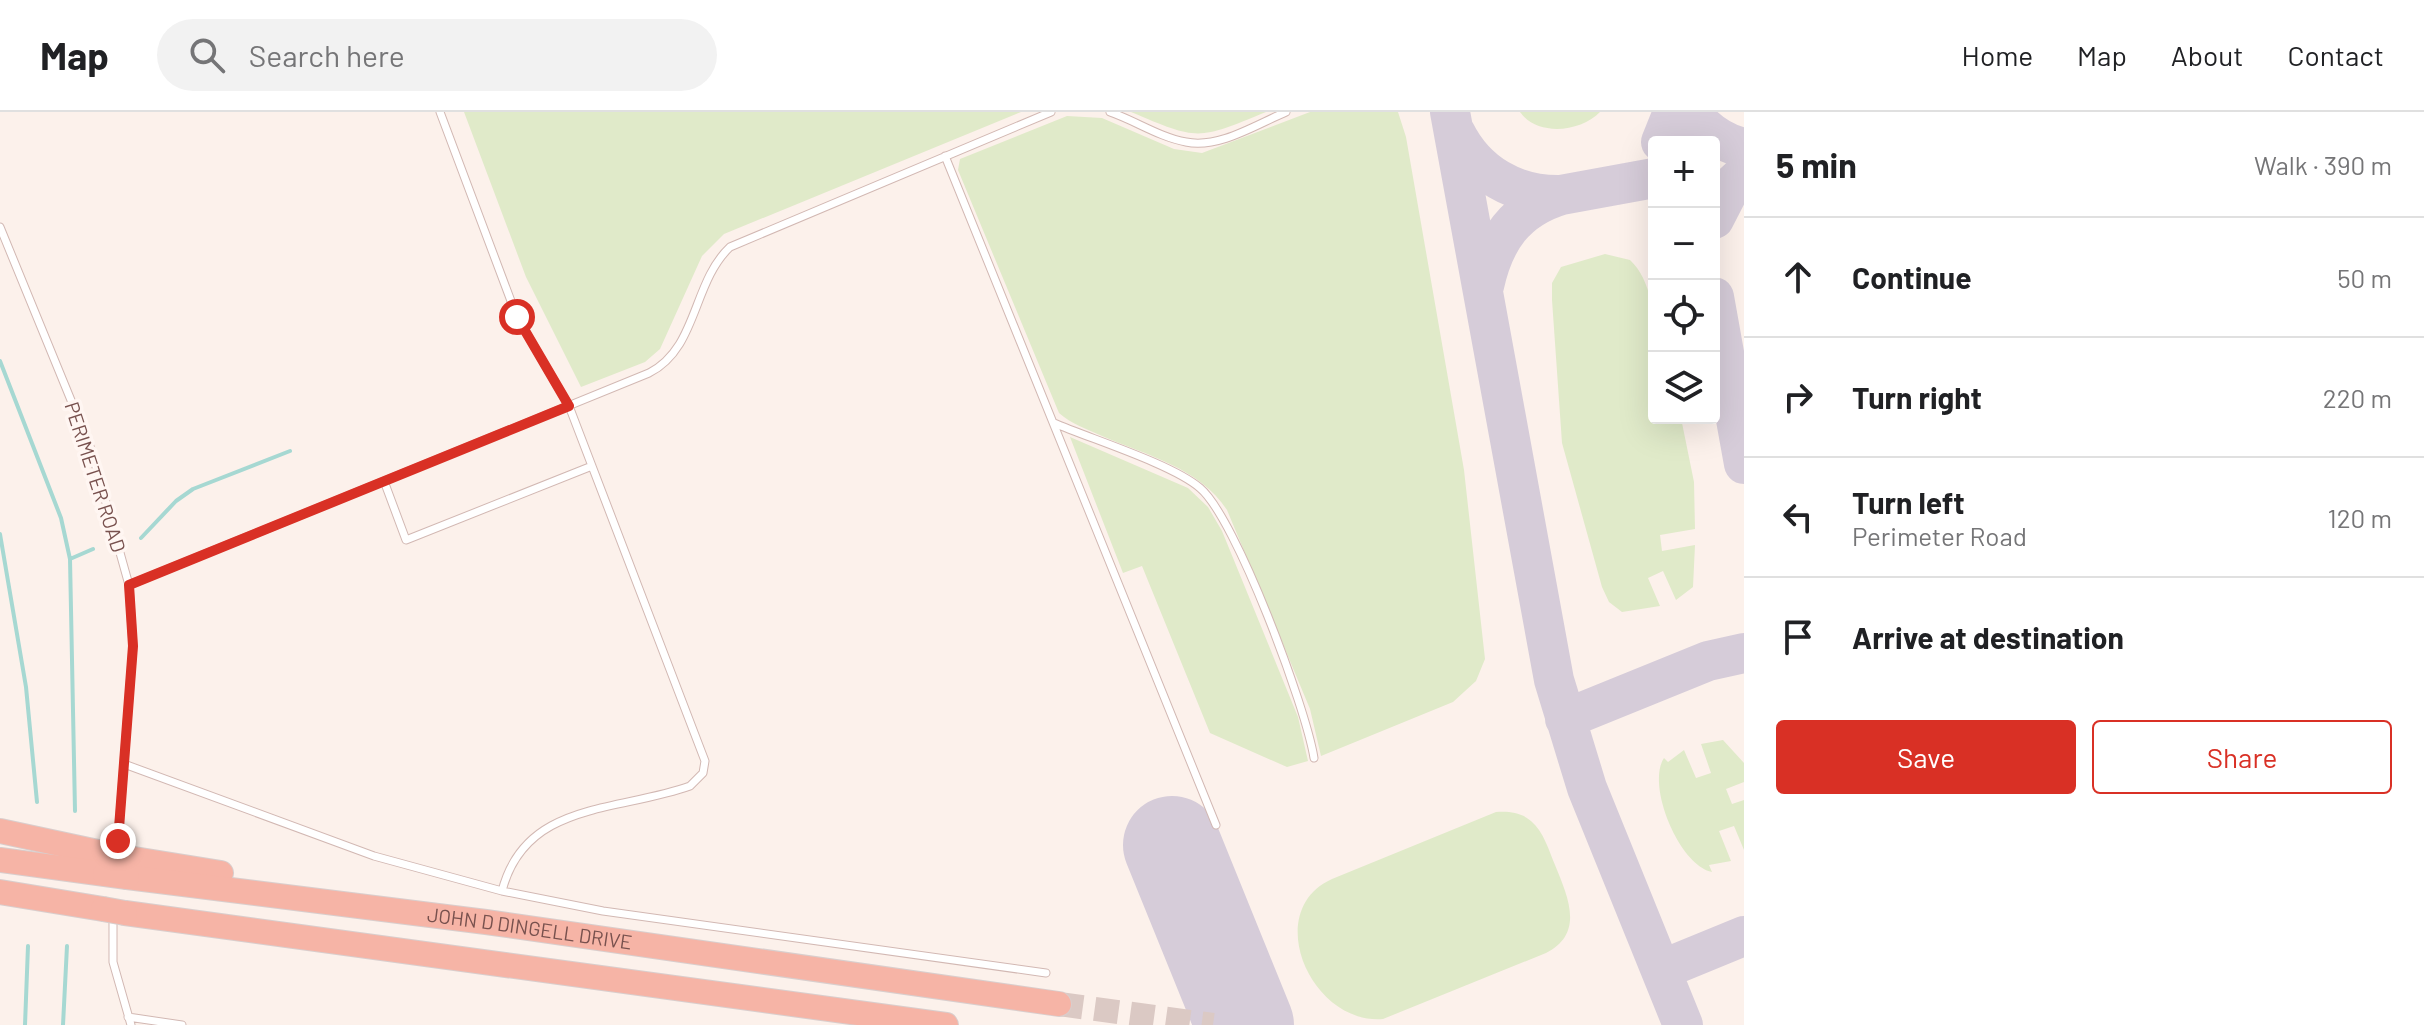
<!DOCTYPE html>
<html lang="en">
<head>
<meta charset="utf-8">
<style>
	body { margin:0; font-family:Barlow,sans-serif; background:#f2f2f2; color:#202124 }
	.controls { position:absolute; right:24px; top:24px; display:grid; overflow:hidden; border-radius:8px; box-shadow:0 8px 32px #0002 }
	.controls button { width:72px; height:72px; display:grid; place-items:center; padding:0; border:0; border-bottom:2px solid #e0e0e0; background:#fff; color:#202124; font:40px sans-serif }
	.stop { position:absolute; width:24px; height:24px; margin:-18px; border:6px solid #d93025; border-radius:50%; background:#fff }
	.stop.end { background:#d93025; border-color:#fff; box-shadow:0 2px 8px #0008 }
	.list { margin:0; padding:0; list-style:none }
	h2 { display:flex; justify-content:space-between; align-items:center; height:104px; margin:0; padding:0 32px; font-size:34px }
	h2 small { font-size:26px; font-weight:400; color:#757577 }
	.list li { display:grid; grid-template-columns:52px 1fr auto; gap:24px; align-items:center; box-sizing:border-box; height:120px; padding:0 32px; border-top:2px solid #e0e0e0 }
	.list b { display:block; font-size:30px; white-space:nowrap }
	.list p { margin:0; font-size:26px; white-space:nowrap; color:#757577 }
	.list em { font-size:26px; font-style:normal; color:#757577 }
	.actions { display:flex; gap:16px; padding:24px 32px }
	.actions a { flex:1; padding:18px 0; border:2px solid #d93025; border-radius:8px; text-align:center; font-size:28px; color:#d93025 }
	.actions .main { background:#d93025; color:#fff }
	.icon { flex:none; width:44px; height:44px; fill:none; stroke:currentColor; stroke-width:2; stroke-linecap:round; stroke-linejoin:round }
	.map { position:relative; flex:none; width:1744px; height:913px; overflow:hidden }
	header { display:flex; align-items:center; gap:48px; box-sizing:border-box; height:112px; padding:0 40px; background:#fff; border-bottom:2px solid #e0e0e0 }
	header strong { font-size:38px }
	nav { display:flex; gap:44px; margin-inline-start:auto; font-size:28px }
	.search { width:560px; height:72px; background:#f2f2f2; display:flex; align-items:center; gap:20px; box-sizing:border-box; padding:0 28px; border-radius:44px; color:#757577; font-size:30px }
	main { display:flex }
	aside { flex:1; background:#fff }
	.map>svg:first-child { display:block }
	.green { fill:#e0eac9 }
	.lines { fill:none; stroke-linecap:round; stroke-linejoin:round }
	.stream { stroke:#a6d8d2; stroke-width:4 }
	.taxiway { stroke:#d6ccd9; stroke-width:40 }
	.runway { stroke:#d6ccd9; stroke-width:98 }
	.trunk-tunnel { stroke:#dbc9c4; stroke-width:24; stroke-dasharray:24 12; stroke-linecap:butt }
	.service-casing { stroke:#d2b8b3; stroke-width:9 }
	.trunk-casing { stroke:#d9cecd; stroke-width:26 }
	.service { stroke:#fff; stroke-width:7 }
	.trunk { stroke:#f6b4a6; stroke-width:24 }
	.trunk-bridge-casing { stroke:#d9cecd; stroke-width:26; stroke-linecap:butt }
	.trunk-bridge { stroke:#f6b4a6; stroke-width:24 }
	.route { stroke:#d93025; stroke-width:10 }
	.labels { text-anchor:middle; stroke-width:7; stroke-linejoin:round; paint-order:stroke }
	.street-label { font-size:20px; fill:#78514e; stroke:#fff6f2 }
</style>
</head>
<body>
<header>
<strong>Map</strong>
<div class="search"><svg class="icon" aria-label="search" viewBox="0 0 24 24"><circle cx="10" cy="10" r="6"/><path d="M15 15l6 6"/></svg>Search here</div>
<nav><a>Home</a><a>Map</a><a>About</a><a>Contact</a></nav>
</header>
<main>
<div class="map">
<svg width="1744" height="913" viewBox="0 0 1744 913">
	<rect width="100%" height="100%" fill="#fcf1eb"/>
	<path class="green" d="M464,0H1021L724,122L702,144L660,237L645,250L581,275L526,165Z
		M1131,0H1266C1198,28 1199,29 1131,0Z
		M1310,0H1398L1406,25L1464,358L1485,547L1476,569L1453,590L1321,644L1310,597L1227,398C1200,356 1146,343 1102,324C1087,317 1071,312 1059,301L958,58L960,47L1067,4L1102,6L1174,37L1202,41Z
		M1520,0H1600C1581,20 1537,25 1520,0Z
		M1605,142L1630,148C1665,180 1654,263 1654,306H1681L1694,370L1695,417L1660,423L1662,439L1695,433L1693,475L1676,488L1663,459L1648,466L1660,494L1622,500L1609,490L1602,475L1562,331L1552,188V171L1561,155Z
		M1070,325L1188,376L1208,395L1222,419L1298,605L1308,649L1287,655L1210,621L1142,454L1123,461Z
		M1723,628L1744,651V670L1726,677L1732,692L1744,688V738L1734,714L1719,719L1731,749L1709,753L1712,760C1679,753 1646,673 1664,646L1668,650L1684,638L1696,666L1711,661L1701,632Z
		M1496,700C1508,699 1521,700 1531,709C1544,720 1549,739 1555,753C1568,785 1585,821 1546,841L1383,907C1311,913 1261,799 1332,767Z"/>
	<g class="lines">
		<path class="stream" d="M0,249L61,406L70,447L75,699
			M0,422L26,575L37,690
			M141,426L176,389L193,377L290,339
			M70,447L93,437
			M25,913L28,834
			M63,913L67,834"/>
		<path class="taxiway" d="M1450,0L1554,568L1587,676L1683,913
			M1691,0C1704,18 1723,31 1744,36
			M1455,20C1476,62 1515,84 1561,83C1515,97 1494,128 1484,174
			M1661,30L1673,0
			M1561,83L1654,66
			M1714,107L1731,74L1744,62
			M1714,185L1744,352
			M1565,607L1708,549L1744,541
			M1661,858L1744,824"/>
		<path class="runway" d="M1172,733L1245,913"/>
		<path class="trunk-tunnel" d="M1059,892L1213,913"/>
		<defs>
			<path id="service" d="M440,0L517,205L569,294L705,649L703,661L690,674C618,700 525,689 502,779
				M1110,0C1136,9 1159,25 1186,30C1219,37 1257,12 1286,0
				M945,44L1216,713
				M0,115L91,337L129,473L133,534L117,741
				M1054,311C1091,327 1172,352 1200,376C1236,406 1306,596 1314,646
				M384,369L406,428L592,354
				M129,473L649,261C698,236 692,171 730,135L1051,0
				M124,652L374,744L502,779L603,799L1046,861
				M113,805V850L131,913
				M128,905L182,913"/>
			<g id="trunk">
				<path d="M0,719L107,742"/>
				<path d="M128,746L221,761"/>
				<path d="M0,748L105,762"/>
				<path id="s1" d="M127,765L486,810L1059,892"/>
				<path d="M0,780L103,797"/>
				<path d="M125,801L946,913"/>
			</g>
		</defs>
		<use href="#service" class="service-casing"/>
		<use href="#trunk" class="trunk-casing"/>
		<use href="#service" class="service"/>
		<use href="#trunk" class="trunk"/>
		<defs>
			<path id="trunk-bridge" d="M107,742L128,746
				M105,762L127,765
				M103,797L125,801"/>
		</defs>
		<use href="#trunk-bridge" class="trunk-bridge-casing"/>
		<use href="#trunk-bridge" class="trunk-bridge"/>
	</g>
	<g class="lines">
		<path class="route" d="M118,729L133,534L129,473L569,294L517,205"/>
	</g>
	<g class="labels">
		<g class="street-label">
			<text transform="translate(95 365) rotate(72)" y="7">PERIMETER ROAD</text>
			<text dy="7" stroke="none"><textPath href="#s1" startOffset="406">JOHN D DINGELL DRIVE</textPath></text>
		</g>
	</g>
</svg>
<div class="controls">
<button>+</button>
<button>−</button>
<button><svg class="icon" aria-label="locate" viewBox="0 0 24 24"><circle cx="12" cy="12" r="6"/><path d="M12 2v4M12 18v4M2 12h4M18 12h4"/></svg></button>
<button><svg class="icon" aria-label="layers" viewBox="0 0 24 24"><path d="M12 4l9 5-9 5-9-5zM3 14l9 5 9-5"/></svg></button>
</div>
<div class="stop" style="left:517px;top:205px"></div>
<div class="stop end" style="left:118px;top:729px"></div>
</div>
<aside>
<h2>5 min<small>Walk · 390 m</small></h2>
<ul class="list">
<li><svg class="icon" aria-label="ahead" viewBox="0 0 24 24"><path d="M12 20V5M6 11l6-6 6 6"/></svg><div><b>Continue</b></div><em>50 m</em></li>
<li><svg class="icon" aria-label="right" viewBox="0 0 24 24"><path d="M7 20v-9h11M14 6l5 5-5 5"/></svg><div><b>Turn right</b></div><em>220 m</em></li>
<li><svg class="icon" aria-label="left" viewBox="0 0 24 24"><path d="M17 20v-9H6M10 6l-5 5 5 5"/></svg><div><b>Turn left</b><p>Perimeter Road</p></div><em>120 m</em></li>
<li><svg class="icon" aria-label="arrive" viewBox="0 0 24 24"><path d="M6 21V4h12l-3 4 3 4H6"/></svg><div><b>Arrive at destination</b></div></li>
</ul>
<div class="actions"><a class="main">Save</a><a>Share</a></div>
</aside>
</main>
</body>
</html>
